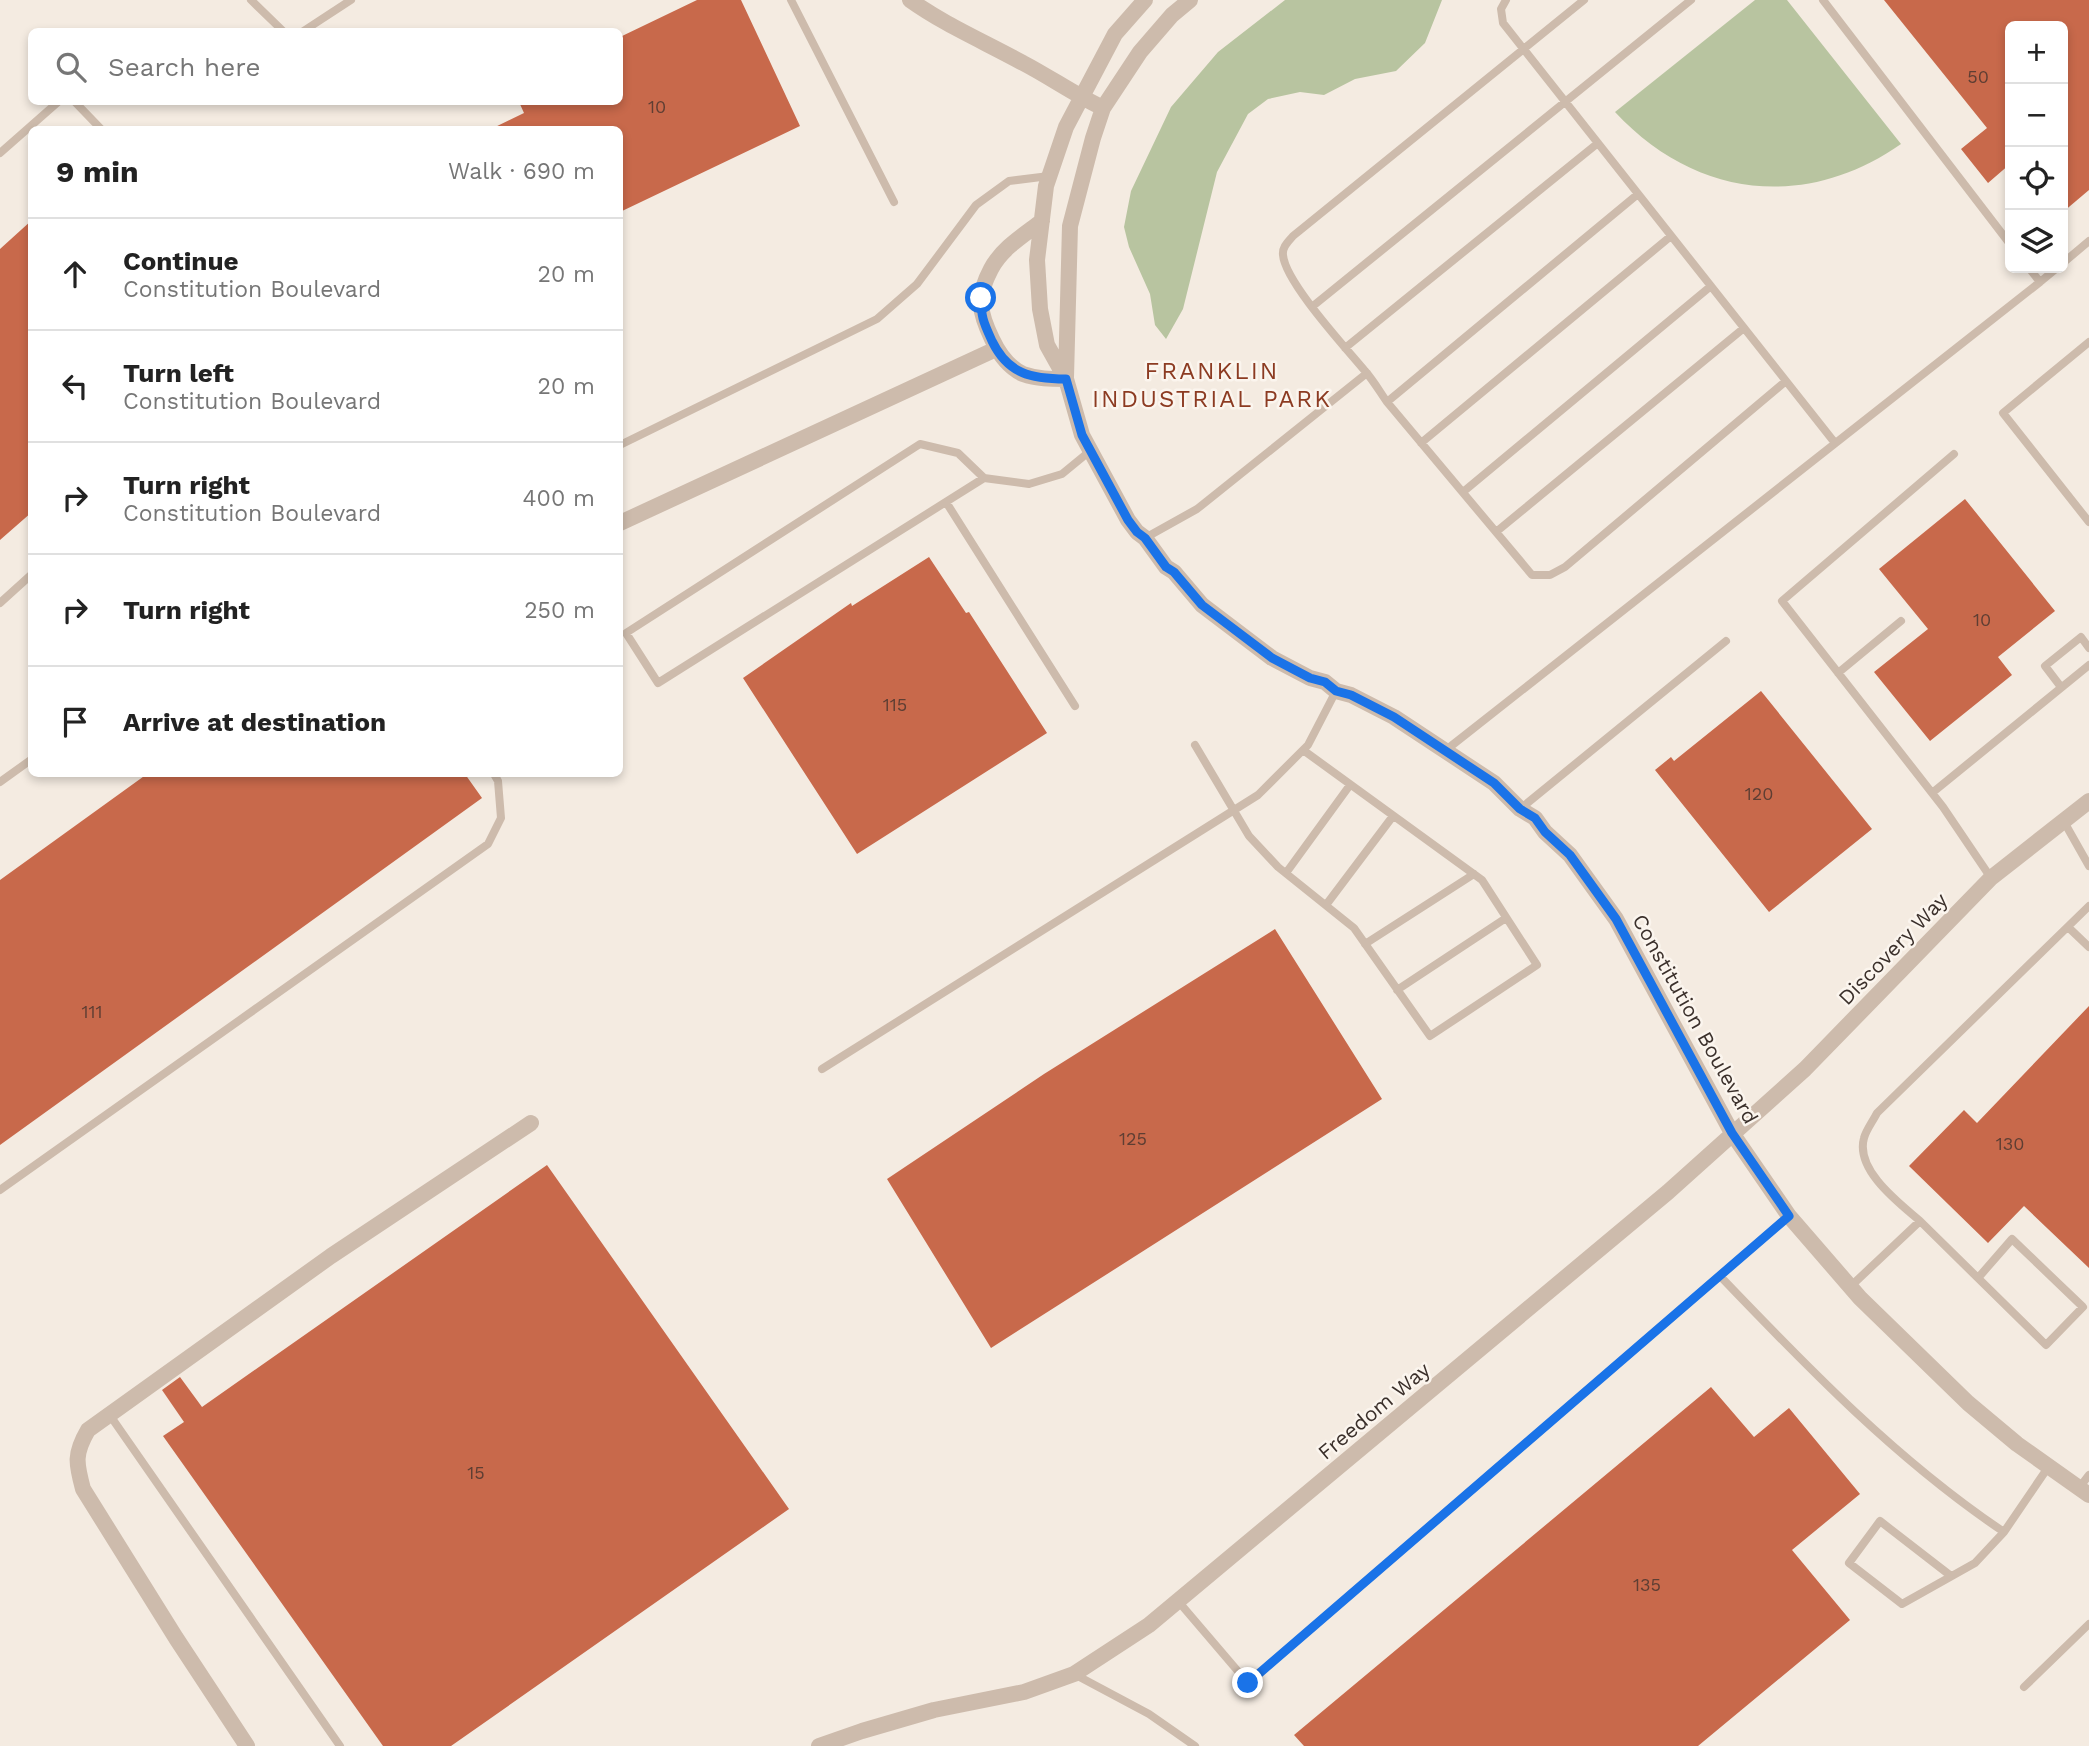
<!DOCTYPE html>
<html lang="en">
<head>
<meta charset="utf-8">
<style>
	body { margin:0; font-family:"Work Sans",sans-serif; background:#f2f2f2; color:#222 }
	.controls { position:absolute; right:21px; top:21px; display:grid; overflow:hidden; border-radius:10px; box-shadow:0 4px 10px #0003 }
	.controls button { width:63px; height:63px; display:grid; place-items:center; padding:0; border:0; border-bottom:2px solid #e0e0e0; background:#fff; color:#222; font:35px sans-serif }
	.stop { position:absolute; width:21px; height:21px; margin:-16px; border:5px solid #1a73e8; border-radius:50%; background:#fff }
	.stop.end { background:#1a73e8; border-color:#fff; box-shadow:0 2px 7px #0008 }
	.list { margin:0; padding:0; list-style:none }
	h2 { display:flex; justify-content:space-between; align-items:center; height:91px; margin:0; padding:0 28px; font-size:30px }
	h2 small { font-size:23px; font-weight:400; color:#767676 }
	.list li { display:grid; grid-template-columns:46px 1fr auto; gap:21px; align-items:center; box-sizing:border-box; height:112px; padding:0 28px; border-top:2px solid #e0e0e0 }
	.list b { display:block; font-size:26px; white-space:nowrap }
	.list p { margin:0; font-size:23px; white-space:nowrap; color:#767676 }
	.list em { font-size:23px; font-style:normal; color:#767676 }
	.icon { flex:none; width:38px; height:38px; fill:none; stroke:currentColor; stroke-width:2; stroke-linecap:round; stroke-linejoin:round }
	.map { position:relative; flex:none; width:2089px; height:1746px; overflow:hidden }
	.search { position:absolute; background:#fff; box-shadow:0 4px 10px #0003; left:28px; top:28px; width:595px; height:77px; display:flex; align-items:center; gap:18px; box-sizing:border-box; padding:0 24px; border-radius:10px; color:#767676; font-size:26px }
	.panel { position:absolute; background:#fff; box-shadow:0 4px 10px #0003; left:28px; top:126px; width:595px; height:651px; border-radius:10px }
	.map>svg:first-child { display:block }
	.green { fill:#b8c4a0 }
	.building { fill:#c8694b }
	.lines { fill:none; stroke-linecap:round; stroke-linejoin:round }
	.lane { stroke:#cdbbac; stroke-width:8 }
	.street { stroke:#cdbbac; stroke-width:16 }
	.route { stroke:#1a73e8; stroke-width:9 }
	.labels { text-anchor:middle; stroke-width:5; stroke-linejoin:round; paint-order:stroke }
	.number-label { font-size:18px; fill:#5e3e33 }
	.street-label { font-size:21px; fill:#3b302b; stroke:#fbf5ee }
	.quarter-label { font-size:24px; letter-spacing:2px; fill:#8c3b22; stroke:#fbf5ee }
</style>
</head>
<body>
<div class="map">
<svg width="2089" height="1746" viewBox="0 0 2089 1746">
	<rect width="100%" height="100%" fill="#f4ebe1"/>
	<path class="green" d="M1285,0H1442L1425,43L1396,71L1355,79L1324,95L1300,92L1268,99L1248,114L1217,172L1183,309L1166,339L1155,325L1150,294L1129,247L1124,227L1131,191L1171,107L1218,52Z
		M1755,0H1787L1901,144C1805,211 1695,198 1615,112Z"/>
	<path class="building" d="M697,0H741L800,126L620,212V130H489L524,113L519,102H620V37Z
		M1884,0H2089V190L2063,212V26H2010V164L1988,183L1961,149L1987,128Z
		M32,220V512L0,540V249Z
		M1965,499L2055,611L1998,657L2012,675L1930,741L1874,672L1928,629L1879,569Z
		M929,557L966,613L969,612L1047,733L857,854L743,678L851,603L852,606Z
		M1761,691L1872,829L1769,912L1655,770L1671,757L1674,761Z
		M147,774H465L482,798L0,1145V880Z
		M1275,929L1382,1099L991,1348L887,1179L1044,1074Z
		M2089,1006V1268L2024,1206L1988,1243L1909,1166L1964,1110L1977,1123Z
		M547,1165L789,1509L451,1746H383L163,1436L184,1422L162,1390L180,1377L202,1407Z
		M1711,1387L1754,1437L1789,1408L1860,1494L1792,1550L1850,1620L1698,1746H1304L1294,1735Z"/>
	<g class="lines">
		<path class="lane" d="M251,0L284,32
			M791,0L894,202
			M1506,0L1501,9L1503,23L1835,443
			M1584,0L1293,236C1288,242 1282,247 1283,255C1285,282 1346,348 1365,371C1373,380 1380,392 1387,402L1532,575H1550L1565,567L1786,381
			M1823,0L2010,244
			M302,32L351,0
			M75,102L102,130
			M0,153L58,102
			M2063,263L2089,241
			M2040,282L2057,268
			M1313,306L1691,0
			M2089,342L2003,413L2089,522
			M1345,348L1598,143
			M1387,402L1638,194
			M1421,443L1671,236
			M620,445L877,319L917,284L976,205L1009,181L1049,176
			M1954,454L1782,601L1943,807L1991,878
			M984,478L658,683L626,633L920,444L958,453L984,478L1029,484L1062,474L1090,451
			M1463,492L1711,286
			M946,502L1075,706
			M1496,532L1744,328
			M1145,538L1197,509L1367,373
			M0,603L32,574
			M1838,673L1901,621
			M2061,687L2045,666L2081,637L2089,648
			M1195,745L1249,836L1278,867L1354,928L1430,1036L1537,965L1482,880L1303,750
			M1446,750L2040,282L2029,268
			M0,782L32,759
			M1932,793L2089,665
			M1520,809L1726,641
			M2063,820L2089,866
			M1286,873L1350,785
			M1326,905L1393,816
			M2068,927L2089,947
			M1365,944L1474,874
			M1397,990L1506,918
			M822,1069L1258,795L1308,745L1336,691
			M0,1190L488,844L501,818L498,781L494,774
			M1920,1221C1899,1203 1855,1170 1864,1138C1866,1130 1873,1121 1877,1113L2089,906
			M1720,1276C1808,1368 1898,1461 2004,1532
			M1851,1286L1920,1221L2046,1345L2083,1307L2012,1239L1978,1278
			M109,1414L340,1746
			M2079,1488L2089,1475
			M1951,1576L1880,1521L1849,1563L1902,1604L1975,1563L2004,1532L2049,1466
			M1178,1601L1248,1683L1789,1216
			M1074,1674L1149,1714L1195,1746
			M2024,1687L2089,1624"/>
		<path class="street" d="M910,0C945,25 985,42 1023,63C1050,77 1075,95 1103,108
			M1145,0L1115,34L1066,127L1046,186L1037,260L1040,309L1047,345L1066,379L1082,435L1128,520L1137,532L1145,538L1166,567L1174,572L1202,605L1272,658L1310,678L1325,682L1336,691L1351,695L1394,717L1494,783L1520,809L1535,818L1545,832L1570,855L1616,919L1732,1133L1789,1216L1860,1298L1968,1403L2017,1444L2089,1495
			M1042,221C1024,235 1002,248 991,269C976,297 979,312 992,339C999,354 1008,367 1023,374C1037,379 1051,379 1066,379
			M1066,377L1070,226L1093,138L1103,108L1140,52L1172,15L1190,0
			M620,523L996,349
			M247,1746L176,1638L83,1489C76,1463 74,1454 88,1430L331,1256L531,1123
			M819,1746L862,1731L934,1710L1024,1692L1074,1674L1149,1625L1668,1192L1805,1069L1991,878L2089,801"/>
	</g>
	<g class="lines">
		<path class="route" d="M981,298C981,318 984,323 992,341C1008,374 1031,379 1066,379L1082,435L1128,520L1137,532L1145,538L1166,567L1174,572L1202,605L1272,658L1310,678L1325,682L1336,691L1351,695L1394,717L1494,783L1520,809L1535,818L1545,832L1570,855L1616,919L1732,1133L1789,1216L1248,1683"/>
	</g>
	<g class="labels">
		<g class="number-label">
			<text x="1978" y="83">50</text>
			<text x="657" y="113">10</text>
			<text x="1982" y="626">10</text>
			<text x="895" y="711">115</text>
			<text x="1759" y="800">120</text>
			<text x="92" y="1018">111</text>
			<text x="1133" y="1145">125</text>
			<text x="2010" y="1150">130</text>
			<text x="476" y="1479">15</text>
			<text x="1647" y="1591">135</text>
		</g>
		<g class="street-label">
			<text transform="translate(1893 949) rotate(-46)" y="7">Discovery Way</text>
			<text transform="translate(1695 1019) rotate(61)" y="7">Constitution Boulevard</text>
			<text transform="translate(1374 1411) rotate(-40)" y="7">Freedom Way</text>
		</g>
		<g class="quarter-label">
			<text x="1212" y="379">FRANKLIN<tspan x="1212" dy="28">INDUSTRIAL PARK</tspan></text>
		</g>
	</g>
</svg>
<div class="controls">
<button>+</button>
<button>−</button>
<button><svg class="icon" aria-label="locate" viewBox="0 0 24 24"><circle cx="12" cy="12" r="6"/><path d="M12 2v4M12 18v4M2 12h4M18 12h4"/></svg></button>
<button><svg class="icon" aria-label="layers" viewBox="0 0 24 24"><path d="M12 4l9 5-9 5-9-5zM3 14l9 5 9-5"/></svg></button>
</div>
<div class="stop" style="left:981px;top:298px"></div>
<div class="stop end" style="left:1248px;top:1683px"></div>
<div class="search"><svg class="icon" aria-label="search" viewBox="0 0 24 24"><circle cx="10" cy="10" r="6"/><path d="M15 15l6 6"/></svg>Search here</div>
<section class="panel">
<h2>9 min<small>Walk · 690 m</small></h2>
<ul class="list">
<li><svg class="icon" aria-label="ahead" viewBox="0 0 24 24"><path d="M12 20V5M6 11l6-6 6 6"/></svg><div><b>Continue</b><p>Constitution Boulevard</p></div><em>20 m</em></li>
<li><svg class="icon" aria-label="left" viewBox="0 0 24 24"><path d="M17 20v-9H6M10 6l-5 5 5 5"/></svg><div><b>Turn left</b><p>Constitution Boulevard</p></div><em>20 m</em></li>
<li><svg class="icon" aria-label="right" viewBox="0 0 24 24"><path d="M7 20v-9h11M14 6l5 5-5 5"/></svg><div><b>Turn right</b><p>Constitution Boulevard</p></div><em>400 m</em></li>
<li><svg class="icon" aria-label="right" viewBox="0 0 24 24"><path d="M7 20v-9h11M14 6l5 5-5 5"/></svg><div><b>Turn right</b></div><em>250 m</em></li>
<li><svg class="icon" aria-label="arrive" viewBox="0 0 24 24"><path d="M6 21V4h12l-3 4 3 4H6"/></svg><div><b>Arrive at destination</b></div></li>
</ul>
</section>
</div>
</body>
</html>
